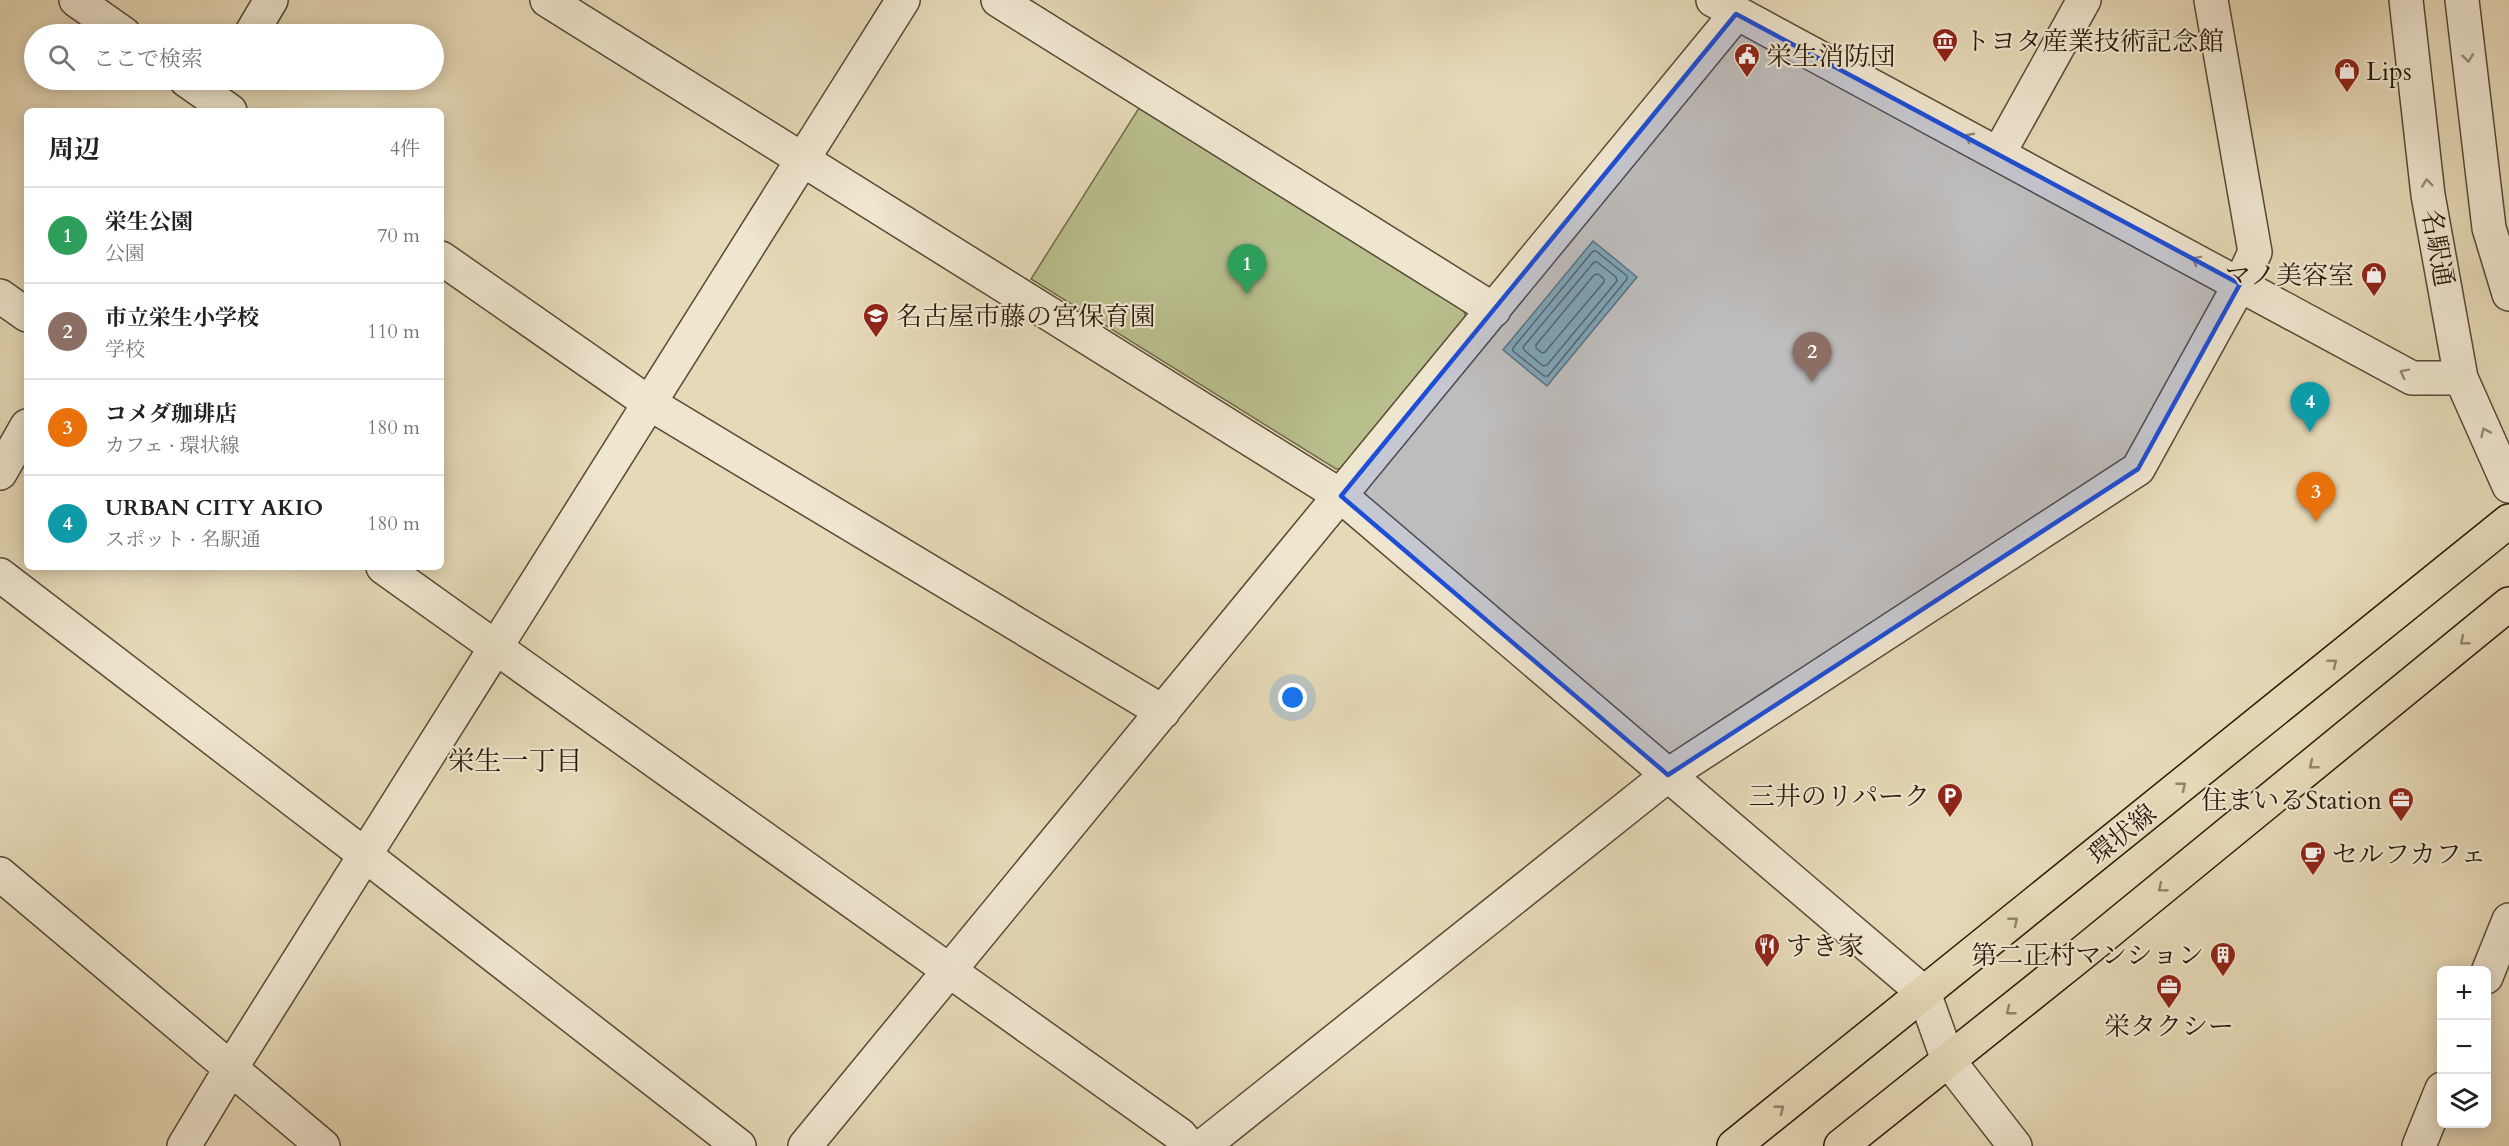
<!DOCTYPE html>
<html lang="ja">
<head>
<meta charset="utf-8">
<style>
	body { margin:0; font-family:Cardo,"Noto Serif JP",serif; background:#f2f2f2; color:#222 }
	.controls { position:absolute; right:18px; bottom:18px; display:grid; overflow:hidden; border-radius:9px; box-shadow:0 3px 15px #0003 }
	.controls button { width:54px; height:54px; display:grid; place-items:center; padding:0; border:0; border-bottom:2px solid #e0e0e0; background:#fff; color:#222; font:30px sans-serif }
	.you { position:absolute; left:1293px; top:698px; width:21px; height:21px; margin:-15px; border:4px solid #fff; border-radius:50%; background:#1a73e8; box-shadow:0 0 0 9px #1a73e833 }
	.badge { display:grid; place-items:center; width:39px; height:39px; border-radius:50%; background:#111827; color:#fff; font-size:20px; font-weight:700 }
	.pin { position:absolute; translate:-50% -50px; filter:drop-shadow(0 2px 3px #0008) }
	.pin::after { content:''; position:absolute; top:32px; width:21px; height:18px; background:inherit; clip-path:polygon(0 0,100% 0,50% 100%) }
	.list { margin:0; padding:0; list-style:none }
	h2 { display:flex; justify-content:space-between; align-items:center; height:78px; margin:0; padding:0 24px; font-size:26px }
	h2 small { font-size:20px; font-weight:400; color:#767676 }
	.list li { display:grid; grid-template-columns:39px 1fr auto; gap:18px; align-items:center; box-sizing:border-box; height:96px; padding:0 24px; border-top:2px solid #e0e0e0 }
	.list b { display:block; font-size:22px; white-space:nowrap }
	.list p { margin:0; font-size:20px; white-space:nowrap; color:#767676 }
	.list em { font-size:20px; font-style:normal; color:#767676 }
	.icon { flex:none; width:33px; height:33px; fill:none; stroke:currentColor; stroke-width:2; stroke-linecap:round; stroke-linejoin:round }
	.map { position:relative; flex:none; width:2509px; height:1146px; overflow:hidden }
	.search { position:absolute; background:#fff; box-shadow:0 3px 15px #0003; left:24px; top:24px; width:420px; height:66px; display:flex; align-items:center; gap:15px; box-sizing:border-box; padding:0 21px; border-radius:33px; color:#767676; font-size:22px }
	.panel { position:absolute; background:#fff; box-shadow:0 3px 15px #0003; left:24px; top:108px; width:420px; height:462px; border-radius:9px }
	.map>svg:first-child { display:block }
	.green { fill:#b8be8c; stroke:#706c4b; stroke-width:1.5 }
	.water { fill:#96bab0; stroke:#6a7a6e; stroke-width:1.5 }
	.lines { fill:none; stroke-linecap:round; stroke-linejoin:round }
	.shore { stroke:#606a5d; stroke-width:1.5 }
	.minor-casing { stroke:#584935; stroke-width:36 }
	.major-casing { stroke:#29190a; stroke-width:36 }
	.minor { stroke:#efe6d0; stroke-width:33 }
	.major { stroke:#e6d9b7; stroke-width:33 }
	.oneway { stroke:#968a77 }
	.oneway2 { stroke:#918369 }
	.marked { fill:#1d4ed8; fill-opacity:0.2; stroke:#1d4ed8; stroke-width:4.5; stroke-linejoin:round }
	.labels { text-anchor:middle; stroke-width:4.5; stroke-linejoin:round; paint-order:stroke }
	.poi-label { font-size:26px; fill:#29190a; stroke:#efe6d0; text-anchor:start }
	.street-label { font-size:26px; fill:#29190a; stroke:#efe6d0 }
	.neighbourhood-label { font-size:27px; fill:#29190a; stroke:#efe6d0 }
</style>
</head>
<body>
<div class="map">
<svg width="2509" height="1146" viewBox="0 0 2509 1146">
	<rect width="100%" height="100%" fill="#e6d9b7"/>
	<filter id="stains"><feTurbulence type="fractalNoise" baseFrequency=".00333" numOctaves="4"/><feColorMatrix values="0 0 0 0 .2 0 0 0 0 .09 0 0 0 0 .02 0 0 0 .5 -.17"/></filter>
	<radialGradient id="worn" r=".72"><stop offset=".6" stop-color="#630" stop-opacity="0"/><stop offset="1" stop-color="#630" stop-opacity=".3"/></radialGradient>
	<path class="green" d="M1139,108L1464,310L1467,325L1348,468L1336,469L1031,279Z"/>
	<path class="water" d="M1593,241L1637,277L1547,386L1503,350Z"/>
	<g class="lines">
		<path class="shore" d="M1593,251H1596L1627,276V279L1548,376H1544L1513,351V348Z
			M1594,262H1597L1616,277L1617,281L1547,365L1543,366L1524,350L1523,347Z
			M1598,274L1604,279V282L1545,352L1542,353L1536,348V345L1594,275Z"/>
		<defs>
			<path id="minor" d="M76,0L124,34
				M547,0L1341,496L1924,993L1948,1060L2015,1146
				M998,0L1494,310
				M1713,0L2412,378H2461
				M2406,0L2428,195L2461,378L2509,486
				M2462,0L2489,228L2509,294
				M251,34L271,0
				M186,80L230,111
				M1999,153L2084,0
				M441,258L649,403L1163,712
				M0,296L27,315
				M0,473L27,426
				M383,567L1180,1135L1189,1146
				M0,575L365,855L739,1146
				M0,874L323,1146
				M2486,977L2509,920
				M184,1146L231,1068L903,0
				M805,1146L1736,14
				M1203,1146L1668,775L2138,469L2240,284L2255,252L2211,0
				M2419,1146L2442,1089"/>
			<path id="major" d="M1734,1146L2509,521
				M1841,1146L2080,955L2509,604"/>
		</defs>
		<use href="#minor" class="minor-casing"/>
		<use href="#major" class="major-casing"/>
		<use href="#minor" class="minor"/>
		<use href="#major" class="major"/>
	</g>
	<defs><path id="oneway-chevron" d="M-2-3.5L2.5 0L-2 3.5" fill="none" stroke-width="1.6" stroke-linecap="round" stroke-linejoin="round" transform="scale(1.5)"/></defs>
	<g class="oneway">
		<use href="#oneway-chevron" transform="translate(2468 58) rotate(83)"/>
		<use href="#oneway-chevron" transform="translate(1969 137) rotate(-152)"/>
		<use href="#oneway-chevron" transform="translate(2427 183) rotate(-96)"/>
		<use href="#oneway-chevron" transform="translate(2196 260) rotate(-151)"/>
		<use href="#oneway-chevron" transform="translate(2404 373) rotate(-153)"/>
		<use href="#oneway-chevron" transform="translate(2485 432) rotate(-114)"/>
	</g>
	<g class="oneway2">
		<use href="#oneway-chevron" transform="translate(2464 641) rotate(141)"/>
		<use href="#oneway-chevron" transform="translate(2333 663) rotate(-39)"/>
		<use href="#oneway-chevron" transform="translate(2313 765) rotate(141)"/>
		<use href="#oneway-chevron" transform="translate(2182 786) rotate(-39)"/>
		<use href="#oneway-chevron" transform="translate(2162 888) rotate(141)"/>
		<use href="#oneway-chevron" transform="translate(2014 921) rotate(-39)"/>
		<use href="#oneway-chevron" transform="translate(2010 1011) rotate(142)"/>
		<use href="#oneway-chevron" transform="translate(1780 1109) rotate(-39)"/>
	</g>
	<path class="marked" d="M1736,14L2240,284L2138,469L1668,775L1341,496Z"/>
	<defs>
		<symbol id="museum-pin" viewBox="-11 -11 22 30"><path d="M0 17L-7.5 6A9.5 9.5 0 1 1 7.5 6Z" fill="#8f2418" stroke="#efe6d0"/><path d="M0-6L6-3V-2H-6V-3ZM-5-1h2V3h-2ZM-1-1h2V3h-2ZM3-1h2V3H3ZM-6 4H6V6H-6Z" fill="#fff"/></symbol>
		<symbol id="civic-pin" viewBox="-11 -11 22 30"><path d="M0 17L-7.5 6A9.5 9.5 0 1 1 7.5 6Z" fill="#8f2418" stroke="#efe6d0"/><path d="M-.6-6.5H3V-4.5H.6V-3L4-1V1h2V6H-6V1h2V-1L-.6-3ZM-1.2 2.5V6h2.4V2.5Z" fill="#fff"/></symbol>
		<symbol id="shop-pin" viewBox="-11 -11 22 30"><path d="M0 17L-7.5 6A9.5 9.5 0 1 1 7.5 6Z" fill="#8f2418" stroke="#efe6d0"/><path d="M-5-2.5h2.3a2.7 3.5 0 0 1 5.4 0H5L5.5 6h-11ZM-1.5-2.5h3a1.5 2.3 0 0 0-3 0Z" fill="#fff"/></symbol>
		<symbol id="school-pin" viewBox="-11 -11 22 30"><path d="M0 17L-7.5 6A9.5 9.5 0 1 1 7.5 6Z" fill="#8f2418" stroke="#efe6d0"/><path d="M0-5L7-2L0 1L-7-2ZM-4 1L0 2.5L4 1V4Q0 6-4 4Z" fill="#fff"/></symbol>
		<symbol id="parking-pin" viewBox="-11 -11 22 30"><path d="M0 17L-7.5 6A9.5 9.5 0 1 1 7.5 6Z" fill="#8f2418" stroke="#efe6d0"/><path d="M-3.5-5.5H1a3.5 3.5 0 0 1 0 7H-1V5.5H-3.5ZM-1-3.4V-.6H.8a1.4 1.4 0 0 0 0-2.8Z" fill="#fff"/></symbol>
		<symbol id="office-pin" viewBox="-11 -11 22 30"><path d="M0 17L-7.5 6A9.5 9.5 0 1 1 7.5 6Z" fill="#8f2418" stroke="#efe6d0"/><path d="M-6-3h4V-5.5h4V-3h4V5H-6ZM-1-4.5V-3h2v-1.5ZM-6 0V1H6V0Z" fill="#fff"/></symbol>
		<symbol id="cafe-pin" viewBox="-11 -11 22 30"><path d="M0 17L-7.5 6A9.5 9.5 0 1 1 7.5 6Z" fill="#8f2418" stroke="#efe6d0"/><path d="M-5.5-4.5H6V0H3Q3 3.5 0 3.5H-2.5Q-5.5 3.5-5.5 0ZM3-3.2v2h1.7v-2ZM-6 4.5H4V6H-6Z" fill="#fff"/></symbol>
		<symbol id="restaurant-pin" viewBox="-11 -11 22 30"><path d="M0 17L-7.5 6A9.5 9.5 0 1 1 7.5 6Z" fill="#8f2418" stroke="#efe6d0"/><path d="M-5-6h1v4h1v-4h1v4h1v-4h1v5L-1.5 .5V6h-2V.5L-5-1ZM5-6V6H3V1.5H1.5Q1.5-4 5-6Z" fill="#fff"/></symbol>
		<symbol id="building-pin" viewBox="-11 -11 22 30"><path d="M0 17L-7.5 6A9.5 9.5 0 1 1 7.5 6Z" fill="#8f2418" stroke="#efe6d0"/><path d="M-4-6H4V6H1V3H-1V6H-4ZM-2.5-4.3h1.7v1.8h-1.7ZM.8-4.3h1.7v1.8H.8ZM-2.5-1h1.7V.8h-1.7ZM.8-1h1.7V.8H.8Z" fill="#fff"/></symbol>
	</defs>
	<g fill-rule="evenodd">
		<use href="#museum-pin" x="1930" y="26" width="30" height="40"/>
		<use href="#civic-pin" x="1732" y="41" width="30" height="40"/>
		<use href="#shop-pin" x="2332" y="56" width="30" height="40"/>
		<use href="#shop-pin" x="2359" y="260" width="30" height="40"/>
		<use href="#school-pin" x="861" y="301" width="30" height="40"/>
		<use href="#parking-pin" x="1935" y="781" width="30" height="40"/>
		<use href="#office-pin" x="2386" y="785" width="30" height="40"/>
		<use href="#cafe-pin" x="2298" y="839" width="30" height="40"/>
		<use href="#restaurant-pin" x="1752" y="931" width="30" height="40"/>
		<use href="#building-pin" x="2208" y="940" width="30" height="40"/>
		<use href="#office-pin" x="2154" y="972" width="30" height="40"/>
	</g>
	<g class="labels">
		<g class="poi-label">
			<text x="1964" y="50">トヨタ産業技術記念館</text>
			<text x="1766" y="65">栄生消防団</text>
			<text x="2366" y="80">Lips</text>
			<text x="2354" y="284" text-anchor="end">マノ美容室</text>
			<text x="896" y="325">名古屋市藤の宮保育園</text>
			<text x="1930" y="805" text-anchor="end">三井のリパーク</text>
			<text x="2382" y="809" text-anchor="end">住まいるStation</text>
			<text x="2332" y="863">セルフカフェ</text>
			<text x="1786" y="955">すき家</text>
			<text x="2204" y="964" text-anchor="end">第二正村マンション</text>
			<text x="2169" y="1035" text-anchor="middle">栄タクシー</text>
		</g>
		<g class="street-label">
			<text transform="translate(2438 248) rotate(80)" y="9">名駅通</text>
			<text transform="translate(2122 834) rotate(-39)" y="9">環状線</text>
		</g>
		<g class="neighbourhood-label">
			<text x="515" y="770">栄生一丁目</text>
		</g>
	</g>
	<rect width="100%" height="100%" filter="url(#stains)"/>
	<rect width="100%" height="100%" fill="url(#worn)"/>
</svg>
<div class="controls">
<button>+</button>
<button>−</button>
<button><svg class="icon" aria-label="layers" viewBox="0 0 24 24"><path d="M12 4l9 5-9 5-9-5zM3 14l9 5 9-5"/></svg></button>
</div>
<div class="you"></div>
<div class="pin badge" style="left:1247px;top:294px;background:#2e9e5b">1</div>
<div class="pin badge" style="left:1812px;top:382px;background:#8d6e63">2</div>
<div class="pin badge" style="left:2316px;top:522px;background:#e8710a">3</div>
<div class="pin badge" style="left:2310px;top:432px;background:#0f9aa8">4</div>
<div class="search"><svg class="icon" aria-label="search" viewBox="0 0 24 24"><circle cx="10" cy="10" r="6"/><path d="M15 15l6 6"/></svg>ここで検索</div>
<section class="panel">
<h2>周辺<small>4件</small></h2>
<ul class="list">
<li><span class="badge" style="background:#2e9e5b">1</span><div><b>栄生公園</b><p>公園</p></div><em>70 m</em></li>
<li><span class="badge" style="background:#8d6e63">2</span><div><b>市立栄生小学校</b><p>学校</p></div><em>110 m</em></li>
<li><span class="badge" style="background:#e8710a">3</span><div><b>コメダ珈琲店</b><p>カフェ · 環状線</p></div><em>180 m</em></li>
<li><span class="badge" style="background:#0f9aa8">4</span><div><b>URBAN CITY AKIO</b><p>スポット · 名駅通</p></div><em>180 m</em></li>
</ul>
</section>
</div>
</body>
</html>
